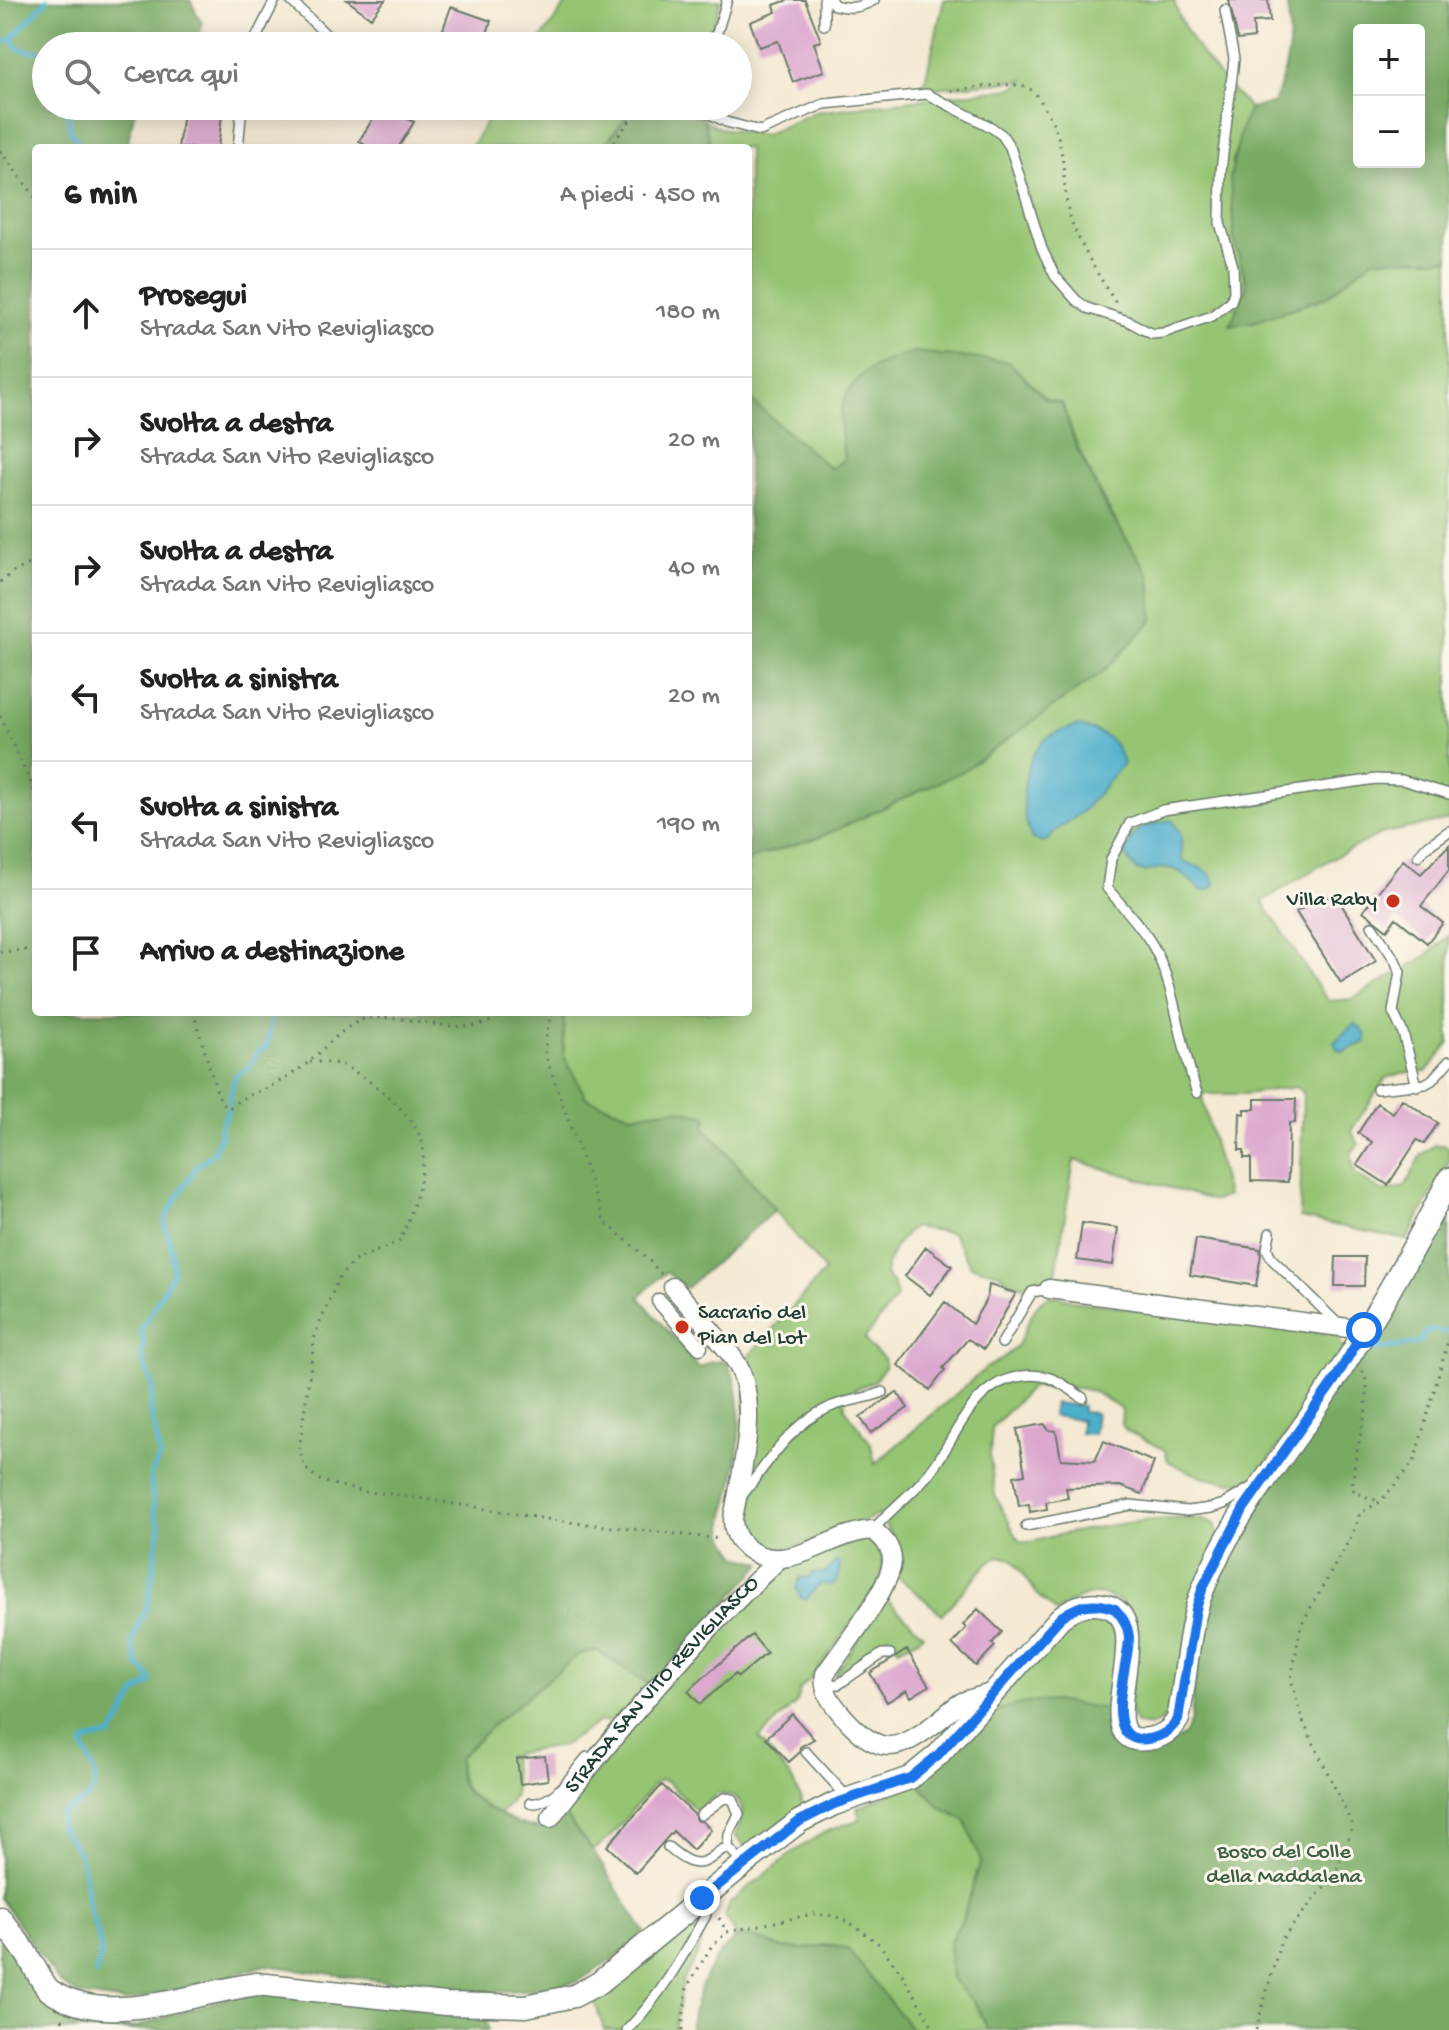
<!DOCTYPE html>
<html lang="it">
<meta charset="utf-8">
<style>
:root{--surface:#fff;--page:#f6f6f6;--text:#222;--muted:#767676;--line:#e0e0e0}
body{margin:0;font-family:"Gochi Hand",sans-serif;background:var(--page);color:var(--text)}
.controls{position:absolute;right:24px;top:24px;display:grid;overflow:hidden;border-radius:8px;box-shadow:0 4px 20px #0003}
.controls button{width:72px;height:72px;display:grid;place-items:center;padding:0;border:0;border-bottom:2px solid var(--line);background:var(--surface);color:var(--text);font:40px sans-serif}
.stop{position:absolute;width:24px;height:24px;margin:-18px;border:6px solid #1a73e8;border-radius:50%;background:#fff}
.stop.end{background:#1a73e8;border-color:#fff;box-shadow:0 2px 8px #0008}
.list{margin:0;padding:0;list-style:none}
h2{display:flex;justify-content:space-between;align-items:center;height:104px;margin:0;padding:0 32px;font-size:34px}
h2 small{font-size:26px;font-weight:400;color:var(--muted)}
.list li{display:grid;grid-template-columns:52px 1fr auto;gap:24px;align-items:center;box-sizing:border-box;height:128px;padding:0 32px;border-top:2px solid var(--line)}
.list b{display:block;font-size:30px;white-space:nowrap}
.list p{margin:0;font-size:26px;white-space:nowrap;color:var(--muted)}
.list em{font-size:26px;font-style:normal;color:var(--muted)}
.icon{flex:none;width:44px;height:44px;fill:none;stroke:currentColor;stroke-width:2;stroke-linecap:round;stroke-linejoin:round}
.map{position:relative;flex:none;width:1449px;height:2030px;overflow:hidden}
.search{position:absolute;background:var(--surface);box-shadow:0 4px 20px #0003;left:32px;top:32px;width:720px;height:88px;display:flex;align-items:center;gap:20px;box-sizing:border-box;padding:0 28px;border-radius:44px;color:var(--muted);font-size:30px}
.panel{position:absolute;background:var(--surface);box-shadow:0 4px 20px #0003;left:32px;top:144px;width:720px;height:872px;border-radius:8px}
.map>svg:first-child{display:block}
.green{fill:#95c472;stroke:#5a8053;stroke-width:2}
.forest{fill:#78aa64;stroke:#4c744c;stroke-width:2;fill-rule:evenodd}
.water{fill:#4dafcc;stroke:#367680;stroke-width:2}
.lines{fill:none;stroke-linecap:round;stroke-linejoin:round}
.stream{stroke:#4dafcc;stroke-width:5}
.building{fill:#dca7cf}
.service-casing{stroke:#6a796b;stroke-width:12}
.pedestrian-casing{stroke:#6a796b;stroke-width:17}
.minor-casing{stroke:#6a796b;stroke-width:21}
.tertiary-casing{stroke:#6a796b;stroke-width:25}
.path{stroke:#6a796b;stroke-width:3;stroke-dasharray:2 6;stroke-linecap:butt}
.service{stroke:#fff;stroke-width:9}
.pedestrian{stroke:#fff;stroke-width:14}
.minor{stroke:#fff;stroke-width:18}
.tertiary{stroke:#fff;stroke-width:22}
.route{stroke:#1a73e8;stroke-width:10}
.poi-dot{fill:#c8321e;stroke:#fbf7ec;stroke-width:3}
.labels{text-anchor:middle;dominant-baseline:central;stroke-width:6;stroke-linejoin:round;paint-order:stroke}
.poi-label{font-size:22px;fill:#1f3d34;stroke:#fbf7ec;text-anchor:end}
.street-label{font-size:22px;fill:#1f3d34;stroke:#fbf7ec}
.park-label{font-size:22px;fill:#3c5f44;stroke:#fbf7ec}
</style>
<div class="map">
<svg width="1449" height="2030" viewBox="0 0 1449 2030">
<rect width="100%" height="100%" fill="#fbf7ec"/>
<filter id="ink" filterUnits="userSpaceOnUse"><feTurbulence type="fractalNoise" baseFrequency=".0125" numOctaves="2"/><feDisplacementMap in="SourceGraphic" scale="16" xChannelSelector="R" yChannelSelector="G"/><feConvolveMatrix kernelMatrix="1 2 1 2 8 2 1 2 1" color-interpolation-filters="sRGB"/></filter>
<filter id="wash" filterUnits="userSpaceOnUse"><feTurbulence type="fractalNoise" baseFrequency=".006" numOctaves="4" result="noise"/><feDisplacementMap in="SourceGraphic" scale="32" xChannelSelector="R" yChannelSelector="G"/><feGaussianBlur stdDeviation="1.8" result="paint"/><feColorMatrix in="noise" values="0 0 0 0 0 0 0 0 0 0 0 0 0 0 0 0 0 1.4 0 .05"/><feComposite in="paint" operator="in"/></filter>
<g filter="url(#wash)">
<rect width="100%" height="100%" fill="#f4e9d2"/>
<path class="green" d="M569 0H721L713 26 697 46H536Z
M944 0H1174C1181 35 1224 84 1250 108L1232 163 1234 239 1247 286 1231 324 1326 297 1373 259H1449V820L1380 834 1331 859 1262 902C1287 934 1304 971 1329 1001L1352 999 1426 956 1449 935V1044L1427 1071 1402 1073 1386 1078 1351 1131 1359 1144 1351 1153 1355 1174 1383 1192 1405 1187 1421 1156 1434 1145H1445L1449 1148V1161L1407 1240 1300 1218 1303 1092 1296 1087 1245 1094H1201L1227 1196 1215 1201 1074 1160 1056 1273C1045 1281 1034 1278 1024 1286L1010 1283 1000 1273 971 1266 952 1233 914 1227C897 1239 888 1256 885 1276L893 1283 897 1297 865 1338 869 1346 884 1358 885 1367 874 1381 844 1394 845 1408 871 1444 875 1464 986 1368C998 1362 1008 1356 1017 1345 1028 1331 1032 1296 1054 1296 1062 1296 1072 1300 1079 1302L1336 1335 1344 1350 1257 1477C1229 1490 1195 1476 1168 1461L1165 1450 1127 1431 1121 1424 1122 1410C1110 1402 1097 1391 1083 1389 1066 1386 1049 1390 1032 1386L992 1427 990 1457 995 1496 1019 1541 1032 1542C1064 1531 1187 1509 1215 1524L1219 1535 1167 1715C1158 1726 1149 1729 1136 1724 1134 1718 1130 1712 1130 1706 1127 1669 1158 1612 1107 1596 1088 1589 1072 1601 1057 1612L1037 1595 1012 1559 999 1556 988 1563 942 1614 897 1576C898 1548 896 1537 878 1515 866 1522 851 1524 837 1530 806 1543 754 1570 741 1522L746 1359 825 1271 717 1140 705 1128 677 1109 631 1115 586 1098 564 1056V1012H748V861L755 857 820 837 963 771 1150 576C1113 519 1082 468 1062 403L1046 399 1009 362 841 409 844 459 830 469 748 398V148H711L704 120 719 128 764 135 815 112 1012 88 1025 80 921 89 925 81Z
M495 106H635L602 148H471Z
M860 1537C886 1545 886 1564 877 1587L814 1675 800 1689 797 1702 759 1739 792 1779 805 1809 749 1850 735 1836C740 1820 748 1811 735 1796L718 1794 696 1810 667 1782 661 1780 654 1784 612 1835 593 1851 563 1813 634 1718 779 1568Z
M886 1599 923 1634 920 1638 899 1649 891 1641 885 1642 838 1677 835 1674Z
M1089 1612C1121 1622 1121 1635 1117 1665 1114 1680 1112 1694 1108 1709L1084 1706 986 1713 1062 1627Z
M597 1651 650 1685 618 1723 600 1721 562 1746 516 1753 511 1758C514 1784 522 1794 499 1814 473 1798 457 1792 459 1758L495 1723 579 1654Z
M917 1782 941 1808 965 1820 981 1861 962 1920 949 1943 951 1979 975 2003 988 2030H912L847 1949 825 1945 804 1949 782 1948 754 1937H737L725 1916 730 1903 792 1853 823 1833 860 1819 857 1808Z
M685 1924 693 1927 701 1941 697 1956 683 1980 674 2030H604L593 1996C628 1980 657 1949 685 1924Z"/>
<path class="forest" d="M0 0H190L202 24 198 46H46V106H136L128 140 132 148H36V1012H564V1056L586 1098 631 1115 677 1109 707 1116 705 1128 775 1210 686 1288 666 1272 639 1297 699 1368 711 1362 725 1361C749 1390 738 1464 730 1499 728 1507 724 1515 724 1523 723 1536 731 1547 738 1556L763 1563 650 1685 598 1651 579 1654 495 1723 459 1758C458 1769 457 1779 464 1789 474 1804 524 1830 543 1828 550 1826 558 1819 563 1813L593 1851 645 1933 610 1961 577 1982 528 1990 471 1993 265 1965 226 1978 125 2002 78 1995 59 1982 0 1898Z
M1286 0H1449V259H1373L1326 297 1253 322 1230 325 1247 286 1234 239 1230 178 1242 126 1250 108 1273 104C1288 65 1294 42 1286 0ZM1359 30H1419V162H1359Z
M635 106H682L685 110 704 120 711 148H602Z
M914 352 1009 362 1046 399 1062 403 1075 444 1105 506 1150 576 1153 620 1105 670 963 771 820 837 755 857 748 861V398L831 469 844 459C843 444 838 422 842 407 851 372 882 361 914 352Z
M1449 1191V2030H988L975 2003 951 1979 949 1943 962 1920 981 1861 965 1820 941 1808 917 1782 986 1713 1025 1703 1053 1701 1108 1709 1109 1730 1114 1742 1126 1750 1140 1752 1161 1749 1184 1735 1191 1721 1195 1674 1208 1603 1230 1550Z
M0 1933 45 1998 88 2028H133L233 1996 273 1994 485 2014 488 2030H0Z
M737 1937H754L782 1948 804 1949 825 1945 847 1948 912 2030H690C695 1994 707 1960 737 1937Z"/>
<path class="water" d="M1078 726C1104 733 1116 736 1123 764L1082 812 1054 832 1050 839 1043 842 1032 839C1019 813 1021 770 1039 746 1047 734 1065 729 1078 726Z
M1172 820 1181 835 1182 860C1195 868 1211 867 1215 884L1210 889 1203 891C1193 885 1186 874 1176 870 1154 860 1141 889 1125 853 1131 829 1149 823 1172 820Z
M1355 1023 1365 1033 1366 1042 1343 1052 1337 1049 1334 1042Z
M1054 1403 1082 1406V1412L1096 1413 1093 1434 1080 1433 1081 1420 1052 1416Z
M836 1561 840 1564 838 1581 832 1585 820 1584 806 1600 801 1598 796 1588 800 1578 810 1577 812 1573H826Z"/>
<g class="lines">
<path class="stream" d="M0 43 11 39
M46 53 19 49 11 39 47 0
M68 106 70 131 82 148
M229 1103 235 1076 249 1067 257 1053 267 1047 271 1012
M1363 1352 1419 1343 1425 1332 1435 1330 1449 1333
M96 1974C107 1942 94 1931 88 1901 85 1885 85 1867 78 1852 74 1842 65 1836 60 1827L61 1814C69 1807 82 1804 89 1796 103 1783 89 1761 83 1746L87 1741 112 1735 136 1693 150 1683V1677L138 1665 132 1641 148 1603 160 1526 155 1515 151 1482V1475L160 1456 151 1412 153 1387 141 1355 144 1345 141 1330 173 1273 172 1249 165 1227 167 1215 196 1167 214 1152 220 1136V1128L228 1109"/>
</g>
<g id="blocks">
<path class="building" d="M347 0H385L371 18Z
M788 0H805L821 41 814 43 824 71 793 82 778 41 759 47 750 22 776 12 774 5Z
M1229 0H1268L1270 21 1253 22 1254 38 1238 40Z
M451 7 491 21 487 34 516 44V46H437Z
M184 106H223L218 148H178Z
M381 106H389L395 113 414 122 398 148H370L359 141Z
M1449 845V870L1421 906 1443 923 1427 943 1396 918 1387 930 1363 911 1403 860 1421 874Z
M1335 894 1376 961 1341 983 1296 912 1314 902 1316 905Z
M1255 1099H1296L1295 1123H1289L1288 1182 1251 1181V1158H1244V1150H1239L1240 1113 1245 1114V1109H1255Z
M1402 1099 1438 1123 1424 1144 1417 1140 1388 1185 1357 1165 1372 1142 1358 1133 1377 1103 1393 1113Z
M1082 1223 1118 1228 1113 1265 1077 1260Z
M1196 1239 1260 1249 1261 1254 1256 1286 1190 1275Z
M926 1247 952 1266 930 1295 905 1276Z
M1336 1257H1365L1364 1286H1335Z
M989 1285 1016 1293 984 1349 968 1339 943 1368 945 1370 930 1390 898 1365 945 1302 972 1324 987 1298Z
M897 1392 908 1408 871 1433 860 1417Z
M1044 1424 1049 1430 1056 1431 1061 1459 1095 1461 1104 1441 1154 1462 1142 1494 1120 1486 1066 1488 1068 1498 1046 1502 1047 1509 1030 1512 1029 1504 1019 1506 1014 1476 1025 1474 1017 1429Z
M978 1609 1002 1632 992 1643 995 1646 976 1666 952 1644 966 1628 963 1625Z
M752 1635 767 1653 738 1677 735 1674 700 1704 688 1691Z
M907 1650 929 1686 911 1697 907 1690 887 1702 870 1673Z
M792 1714 814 1739 800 1747 799 1753 789 1762 766 1738Z
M545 1756 548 1780 520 1784 517 1759Z
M662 1785 694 1814 696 1820 703 1822 711 1830 693 1850 673 1831 636 1873 607 1846Z"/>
</g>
</g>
<g filter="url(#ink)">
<use href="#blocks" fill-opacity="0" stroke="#6a796b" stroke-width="2"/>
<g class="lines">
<g class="service-casing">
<path id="service" d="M290 0 338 46
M831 0 834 5C849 9 860 8 874 0
M824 25V0
M252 46 275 0
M707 46 717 33 727 0
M399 106 406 110
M694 106 726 122 760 131 824 104 927 94 991 127 1002 135 1010 147 1016 165 1042 249 1055 276 1076 300 1087 308 1128 321 1152 334 1163 333 1212 316 1231 301 1234 292 1233 266 1220 223 1221 171 1234 59 1225 10
M238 148 242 106
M1418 856 1425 848 1449 831
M1372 926 1395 960 1400 972 1393 1012 1403 1033 1417 1086
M1377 1089 1425 1084 1432 1080 1449 1061
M1197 1093C1181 1049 1175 984 1153 946 1141 925 1122 906 1107 888L1111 859 1130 823 1163 810 1376 779 1402 780 1449 794
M1270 1233 1267 1249 1272 1259 1338 1324
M1002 1343 1032 1292 1049 1289
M741 1497C766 1465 790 1425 828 1408 846 1399 865 1400 883 1392
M1026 1526 1131 1505 1187 1511 1211 1508 1224 1504 1252 1487
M873 1530C890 1509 913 1494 930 1472 955 1441 968 1392 1009 1379 1042 1369 1056 1379 1083 1398
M823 1685 839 1684 882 1654H890
M806 1752 849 1799
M530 1803C554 1806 572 1773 587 1757
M701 1815 724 1798 733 1799 739 1814 729 1834 728 1847
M668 1847C681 1858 695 1870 711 1858 718 1853 719 1850 728 1847L744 1864
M627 2030C660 1997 683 1956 706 1915L703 1901"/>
</g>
<g class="pedestrian-casing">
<path id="pedestrian" d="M659 1301 700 1347"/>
</g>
<g class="minor-casing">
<g id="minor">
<path d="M673 1287C693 1311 716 1334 734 1359 762 1399 741 1474 733 1519 733 1544 756 1560 781 1558 813 1555 840 1532 873 1530 883 1538 892 1547 892 1561 891 1588 842 1649 825 1674 822 1692 833 1704 844 1717 880 1756 896 1754 938 1721 946 1715 953 1707 962 1702 971 1698 982 1696 991 1693"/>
<path d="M1049 1289 1364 1330"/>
<path id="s1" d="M550 1818C621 1725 695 1638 780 1558"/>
</g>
</g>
<g class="tertiary-casing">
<path id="tertiary" d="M0 1918C9 1930 18 1941 26 1953 34 1965 40 1980 49 1990 105 2030 191 1993 257 1984L445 2004 526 2006 574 1996 599 1983 744 1864 800 1821 834 1804 910 1778 938 1755 1061 1617C1075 1606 1089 1601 1107 1606 1161 1623 1083 1749 1148 1739 1162 1737 1171 1731 1178 1719 1187 1677 1187 1630 1203 1589 1228 1524 1273 1471 1312 1414 1362 1340 1409 1260 1449 1179"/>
</g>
<path class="path" d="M951 91C969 89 1015 79 1030 89 1037 93 1041 102 1045 109 1072 148 1057 188 1074 228 1085 253 1101 280 1116 303
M609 148 641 106
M0 151 36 198
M0 582 13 572 36 561
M0 716 36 794
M0 952 36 949
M193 1012 218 1095 224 1105 231 1107C243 1095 255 1094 269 1087 283 1080 300 1070 311 1060 325 1048 347 1023 365 1019 410 1010 465 1045 505 1012
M552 1012 547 1031 545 1054 604 1221 648 1259 662 1275
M310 1062C319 1062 332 1062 341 1065 366 1074 419 1118 423 1146 426 1174 411 1215 400 1241L354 1261 338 1279 315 1335 299 1449 305 1468 321 1481 364 1492 393 1494 559 1521 721 1539
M1362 1371C1379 1397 1347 1461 1354 1492L1380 1502
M719 1918 727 1932
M62 2019 67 2030
M682 2030 687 1987 711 1947 727 1932 814 1914 835 1916 854 1925 879 1944 902 1974 935 2030
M1256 2030 1281 1940 1336 1872 1353 1826 1302 1719 1291 1679 1301 1625 1352 1535 1360 1513 1380 1502 1414 1462 1449 1338"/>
<use href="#service" class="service"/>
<use href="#pedestrian" class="pedestrian"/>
<use href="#minor" class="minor"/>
<use href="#tertiary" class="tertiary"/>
</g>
</g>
<g class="lines" filter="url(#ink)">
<path class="route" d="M702 1898 800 1821 834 1804 910 1778 938 1755 1061 1617C1079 1604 1094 1601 1115 1609 1123 1617 1128 1625 1129 1637 1130 1661 1098 1746 1148 1739 1161 1737 1171 1731 1178 1719L1196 1609 1203 1587 1244 1508 1336 1378 1364 1330"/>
</g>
<g class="poi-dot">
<circle cx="1393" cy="901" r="8"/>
<circle cx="682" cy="1327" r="8"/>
</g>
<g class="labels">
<g class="poi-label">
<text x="1377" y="901">Villa Raby</text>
<text x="698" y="1314" text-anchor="start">Sacrario del<tspan x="698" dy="25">Pian del Lot</tspan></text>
</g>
<g class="street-label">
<text stroke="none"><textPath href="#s1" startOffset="174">STRADA SAN VITO REVIGLIASCO</textPath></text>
</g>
<g class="park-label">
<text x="1284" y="1853">Bosco del Colle<tspan x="1284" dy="25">della Maddalena</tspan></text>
</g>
</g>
</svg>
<div class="controls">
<button>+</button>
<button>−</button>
</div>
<div class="stop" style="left:1364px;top:1330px"></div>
<div class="stop end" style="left:702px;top:1898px"></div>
<div class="search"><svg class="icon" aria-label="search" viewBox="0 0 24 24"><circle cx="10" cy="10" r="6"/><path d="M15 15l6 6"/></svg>Cerca qui</div>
<section class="panel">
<h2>6 min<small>A piedi · 450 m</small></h2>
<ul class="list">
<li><svg class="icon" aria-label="ahead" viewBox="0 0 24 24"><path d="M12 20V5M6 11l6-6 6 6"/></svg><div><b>Prosegui</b><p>Strada San Vito Revigliasco</p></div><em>180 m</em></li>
<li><svg class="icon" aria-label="right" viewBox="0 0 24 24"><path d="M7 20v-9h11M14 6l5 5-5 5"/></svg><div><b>Svolta a destra</b><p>Strada San Vito Revigliasco</p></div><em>20 m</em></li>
<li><svg class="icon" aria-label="right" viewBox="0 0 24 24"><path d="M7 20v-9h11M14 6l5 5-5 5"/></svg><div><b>Svolta a destra</b><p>Strada San Vito Revigliasco</p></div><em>40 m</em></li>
<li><svg class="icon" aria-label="left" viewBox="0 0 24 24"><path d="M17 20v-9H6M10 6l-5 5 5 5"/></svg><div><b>Svolta a sinistra</b><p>Strada San Vito Revigliasco</p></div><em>20 m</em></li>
<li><svg class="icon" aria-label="left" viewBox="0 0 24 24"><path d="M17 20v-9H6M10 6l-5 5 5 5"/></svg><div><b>Svolta a sinistra</b><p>Strada San Vito Revigliasco</p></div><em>190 m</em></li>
<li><svg class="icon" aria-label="arrive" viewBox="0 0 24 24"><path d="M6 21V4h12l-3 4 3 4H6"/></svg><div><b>Arrivo a destinazione</b></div></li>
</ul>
</section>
</div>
